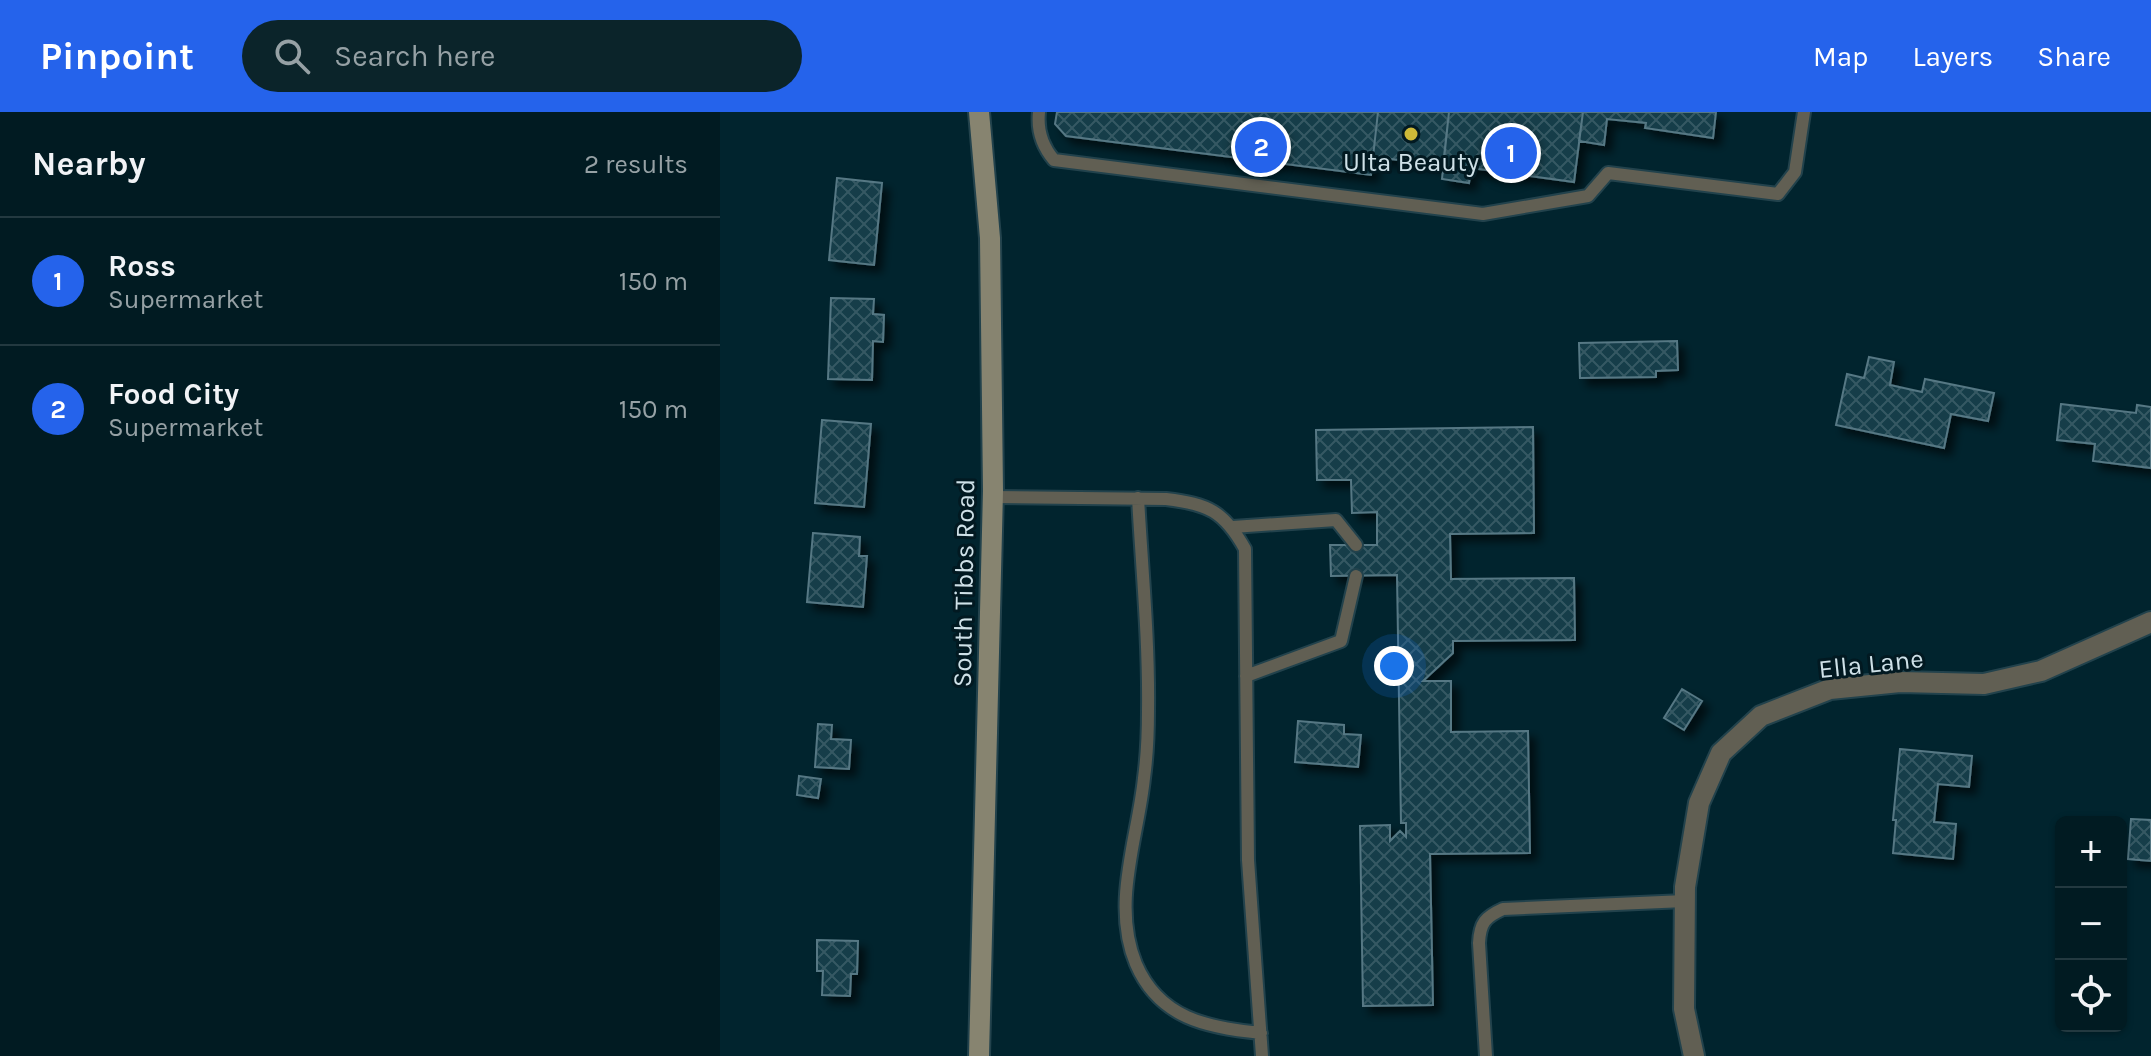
<!DOCTYPE html>
<meta charset="utf-8">
<style>
:root{--surface:#011b22;--page:#0b242a;--text:#f1f3f6;--muted:#96a1a5;--line:#233940;--accent:#2563eb}
body{margin:0;font-family:Karla,sans-serif;background:var(--page);color:var(--text)}
.controls{position:absolute;right:24px;bottom:24px;display:grid;overflow:hidden;border-radius:12px;box-shadow:0 2px 6px #0004}
.controls button{width:72px;height:72px;display:grid;place-items:center;padding:0;border:0;border-bottom:2px solid var(--line);background:var(--surface);color:var(--text);font:40px sans-serif}
.you{position:absolute;left:674px;top:554px;width:28px;height:28px;margin:-20px;border:6px solid #fff;border-radius:50%;background:#1a73e8;box-shadow:0 0 0 12px #1a73e833}
.badge{display:grid;place-items:center;width:52px;height:52px;border-radius:50%;background:var(--accent);color:#fff;font-size:26px;font-weight:700}
.pin{position:absolute;translate:-50% -50%;border:4px solid #fff;box-shadow:0 2px 8px #0006}
.list{margin:0;padding:0;list-style:none}
h2{display:flex;justify-content:space-between;align-items:center;height:104px;margin:0;padding:0 32px;font-size:34px}
h2 small{font-size:26px;font-weight:400;color:var(--muted)}
.list li{display:grid;grid-template-columns:52px 1fr auto;gap:24px;align-items:center;box-sizing:border-box;height:128px;padding:0 32px;border-top:2px solid var(--line)}
.list b{display:block;font-size:30px;white-space:nowrap}
.list p{margin:0;font-size:26px;white-space:nowrap;color:var(--muted)}
.list em{font-size:26px;font-style:normal;color:var(--muted)}
.icon{flex:none;width:44px;height:44px;fill:none;stroke:currentColor;stroke-width:2;stroke-linecap:round;stroke-linejoin:round}
.map{position:relative;flex:none;width:1431px;height:944px;overflow:hidden}
header{display:flex;align-items:center;gap:48px;box-sizing:border-box;height:112px;padding:0 40px;background:var(--accent);color:#fff}
header strong{font-size:38px}
nav{display:flex;gap:44px;margin-inline-start:auto;font-size:28px}
.search{width:560px;height:72px;background:var(--page);display:flex;align-items:center;gap:20px;box-sizing:border-box;padding:0 28px;border-radius:44px;color:var(--muted);font-size:30px}
main{display:flex}
aside{flex:1;background:var(--surface)}
.map>svg:first-child{display:block}
.building{fill:url(#building-cross-hatch);stroke:#567884;stroke-width:2;filter:url(#shadow)}
.lines{fill:none;stroke-linecap:round;stroke-linejoin:round}
.lane-casing{stroke:#22424c;stroke-width:16}
.street-casing{stroke:#22424c;stroke-width:24}
.secondary-casing{stroke:#22424c;stroke-width:24}
.lane{stroke:#615f53;stroke-width:12}
.street{stroke:#615f53;stroke-width:20}
.secondary{stroke:#878470;stroke-width:20}
.poi-dot{fill:#cdb938;stroke:#021921;stroke-width:3}
.labels{text-anchor:middle;dominant-baseline:central;stroke-width:6;stroke-linejoin:round;paint-order:stroke}
.poi-label{font-size:26px;fill:#cfe1e8;stroke:#021921}
.street-label{font-size:26px;fill:#cfe1e8;stroke:#021921}
</style>
<header>
<strong>Pinpoint</strong>
<div class="search"><svg class="icon" aria-label="search" viewBox="0 0 24 24"><circle cx="10" cy="10" r="6"/><path d="M15 15l6 6"/></svg>Search here</div>
<nav><a>Map</a><a>Layers</a><a>Share</a></nav>
</header>
<main>
<aside>
<h2>Nearby<small>2 results</small></h2>
<ul class="list">
<li><span class="badge">1</span><div><b>Ross</b><p>Supermarket</p></div><em>150 m</em></li>
<li><span class="badge">2</span><div><b>Food City</b><p>Supermarket</p></div><em>150 m</em></li>
</ul>
</aside>
<div class="map">
<svg width="1431" height="944" viewBox="0 0 1431 944">
<defs>
<pattern id="building-cross-hatch" width="8" height="8" patternUnits="userSpaceOnUse" patternTransform="scale(2)"><rect width="8" height="8" fill="#153c49"/><path d="M0 0l8 8M0 8l8-8" fill="none" stroke="#365863"/></pattern>
<filter id="shadow"><feDropShadow dx="7" dy="7" stdDeviation="4" flood-color="#0009"/></filter>
</defs>
<rect width="100%" height="100%" fill="#01242e"/>
<path class="building" d="M337 0H658L651 63 346 24 335 12Z
M658 0H729L723 53 653 45Z
M729 0H863L854 70 751 56 749 71 722 67Z
M863 0H996L993 26 925 16 926 11 887 7 884 33 859 29Z
M117 66 162 71 154 153 109 148Z
M111 186 154 187 153 202 164 203 163 230 153 229 152 268 108 267Z
M957 229 958 258 936 259V265L860 266 859 231Z
M1149 245 1174 250 1170 273 1202 280 1205 267 1274 281 1268 309 1231 302 1224 336 1116 313 1127 262 1144 266Z
M1341 292 1416 301 1417 293 1431 295V356L1373 349 1375 332 1337 328Z
M102 308 151 312 144 395 95 391Z
M813 315 814 421 730 422 731 467 854 466 855 528 733 529V541L703 569H731V620L808 619 810 741 710 742 713 893 643 894 640 714 670 713V729L680 719 686 725V711H681L677 463 611 464 610 433H657V400L632 401 631 368H597L596 318Z
M93 421 140 425 139 444H147L143 495 87 490Z
M962 577 982 589 964 618 944 606Z
M578 609 624 613V622L641 623 638 655 575 650Z
M98 612 112 613 111 627 131 628 129 657 95 655Z
M1180 637 1252 644 1249 675 1218 672 1214 710 1236 712 1233 747 1173 741 1176 708H1173Z
M79 664 101 667 98 686 77 683Z
M1411 707 1431 708V749L1408 747Z
M97 828 138 829 137 862H131L130 884 102 883 103 859H97Z"/>
<g class="lines">
<g class="lane-casing">
<path id="lane" d="M319 0C317 19 322 34 334 48L763 102 868 84 888 61 1058 82 1075 60 1084 0
M272 385 446 387C488 392 504 399 525 437L528 748 542 944
M418 386C422 457 429 529 428 599 428 621 427 644 424 666 418 726 391 792 416 852 439 906 487 916 541 921
M513 415 616 408 636 433
M526 564 621 529 636 464
M766 944 759 831C760 811 765 805 783 797L965 789"/>
</g>
<g class="street-casing">
<path id="street" d="M974 944 964 897 965 775 979 691 1001 641 1041 604 1110 577 1180 570 1264 572 1321 559 1431 510"/>
</g>
<g class="secondary-casing">
<path id="secondary" d="M259 0 270 126 273 379 259 944"/>
</g>
<use href="#lane" class="lane"/>
<use href="#street" class="street"/>
<use href="#secondary" class="secondary"/>
</g>
<circle class="poi-dot" cx="691" cy="22" r="8"/>
<g class="labels">
<g class="poi-label">
<text x="691" y="50">Ulta Beauty</text>
</g>
<g class="street-label">
<text transform="translate(244 471) rotate(-89)">South Tibbs Road</text>
<text transform="translate(1151 552) rotate(-6)">Ella Lane</text>
</g>
</g>
</svg>
<div class="controls">
<button>+</button>
<button>−</button>
<button><svg class="icon" aria-label="locate" viewBox="0 0 24 24"><circle cx="12" cy="12" r="6"/><path d="M12 2v4M12 18v4M2 12h4M18 12h4"/></svg></button>
</div>
<div class="you"></div>
<div class="pin badge" style="left:791px;top:41px">1</div>
<div class="pin badge" style="left:541px;top:35px">2</div>
</div>
</main>
